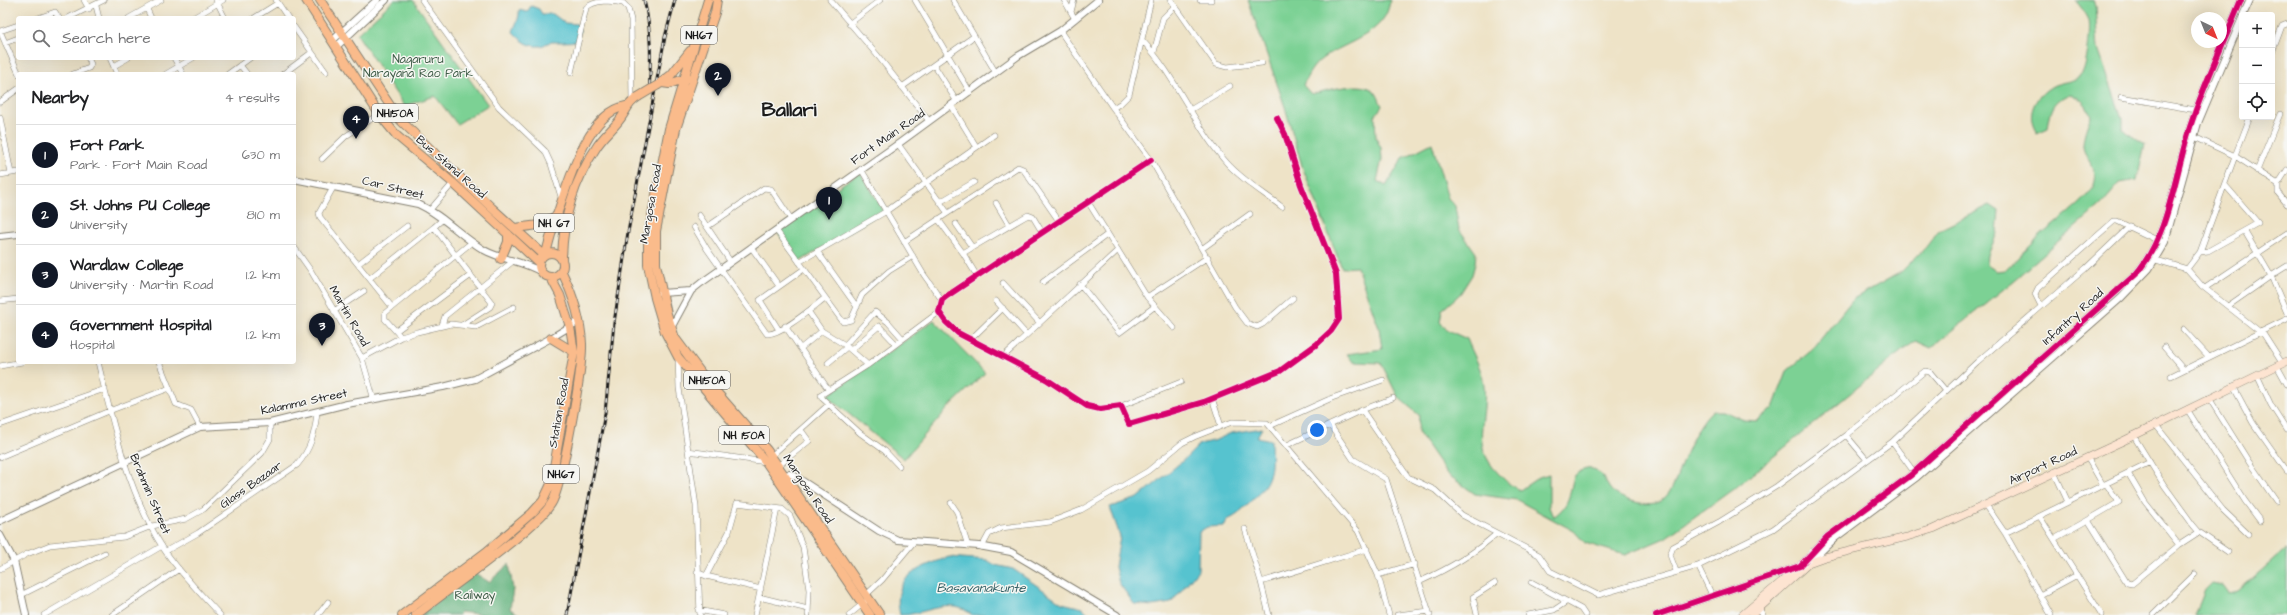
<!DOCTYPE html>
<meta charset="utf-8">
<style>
:root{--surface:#fff;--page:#f6f6f6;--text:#202124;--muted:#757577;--line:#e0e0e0;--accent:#111827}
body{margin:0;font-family:"Architects Daughter",sans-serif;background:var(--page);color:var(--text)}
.controls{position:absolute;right:12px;top:12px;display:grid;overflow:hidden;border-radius:4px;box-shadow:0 4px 16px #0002}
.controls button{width:36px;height:36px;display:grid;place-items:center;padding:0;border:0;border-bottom:1px solid var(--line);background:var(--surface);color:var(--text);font:20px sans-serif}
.compass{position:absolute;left:2191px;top:12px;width:36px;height:36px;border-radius:50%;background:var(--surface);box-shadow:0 4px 16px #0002;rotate:137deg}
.you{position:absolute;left:1317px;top:430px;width:14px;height:14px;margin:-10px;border:3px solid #fff;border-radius:50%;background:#1a73e8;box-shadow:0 0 0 6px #1a73e833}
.badge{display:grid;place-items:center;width:26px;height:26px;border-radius:50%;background:var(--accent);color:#fff;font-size:13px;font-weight:700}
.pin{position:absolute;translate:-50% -33px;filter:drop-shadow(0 1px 2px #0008)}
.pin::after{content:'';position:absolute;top:21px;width:14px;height:12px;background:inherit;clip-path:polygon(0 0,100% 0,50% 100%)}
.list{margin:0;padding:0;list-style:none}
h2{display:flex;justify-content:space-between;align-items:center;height:52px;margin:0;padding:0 16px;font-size:17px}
h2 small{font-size:13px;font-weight:400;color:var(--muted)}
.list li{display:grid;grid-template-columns:26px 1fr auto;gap:12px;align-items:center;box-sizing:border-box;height:60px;padding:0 16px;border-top:1px solid var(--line)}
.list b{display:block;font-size:15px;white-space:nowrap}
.list p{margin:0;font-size:13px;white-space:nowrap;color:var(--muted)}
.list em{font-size:13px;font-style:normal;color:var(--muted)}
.icon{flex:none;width:22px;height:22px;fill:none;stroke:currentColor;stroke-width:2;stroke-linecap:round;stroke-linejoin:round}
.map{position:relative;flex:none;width:2287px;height:615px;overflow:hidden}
.search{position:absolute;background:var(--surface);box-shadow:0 4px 16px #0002;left:16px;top:16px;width:280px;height:44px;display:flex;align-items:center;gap:10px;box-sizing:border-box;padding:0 14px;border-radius:4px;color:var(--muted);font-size:15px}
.panel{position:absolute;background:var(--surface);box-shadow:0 4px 16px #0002;left:16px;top:72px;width:280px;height:292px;border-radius:4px}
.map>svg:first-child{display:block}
.green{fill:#7bd194;stroke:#4c7658}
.forest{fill:#64b37e;stroke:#40684d}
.water{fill:#56c3cf;stroke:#397076}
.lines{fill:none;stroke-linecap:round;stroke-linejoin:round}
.minor-casing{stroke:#858072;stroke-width:6}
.tertiary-casing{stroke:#858072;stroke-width:8}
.secondary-casing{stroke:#858072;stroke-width:8}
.trunk-casing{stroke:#858072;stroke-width:10}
.minor{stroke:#fff;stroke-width:5}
.tertiary{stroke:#fff;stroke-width:6}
.secondary{stroke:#fde4d1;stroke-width:7}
.trunk{stroke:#fabb8b;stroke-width:8}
.rail-casing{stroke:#1c1c1c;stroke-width:3}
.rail{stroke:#f6f6f2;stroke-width:1.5;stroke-dasharray:4.5;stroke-linecap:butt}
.trunk-bridge-casing{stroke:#858072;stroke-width:10;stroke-linecap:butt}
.trunk-bridge{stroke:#fabb8b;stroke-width:8}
.cycleway-casing{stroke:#f6f6f2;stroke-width:8}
.cycleway{stroke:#d6006c;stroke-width:6}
.labels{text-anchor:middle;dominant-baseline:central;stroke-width:3;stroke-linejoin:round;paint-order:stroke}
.shield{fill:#f6f6f2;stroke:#5d5d5c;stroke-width:1}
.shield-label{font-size:11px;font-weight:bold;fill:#1c1c1c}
.park-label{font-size:12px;fill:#3d5b46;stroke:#f6f6f2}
.street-label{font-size:12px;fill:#1c1c1c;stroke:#f6f6f2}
.water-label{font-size:13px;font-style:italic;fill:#335f64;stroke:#f6f6f2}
.town-label{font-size:20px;font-weight:bold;fill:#1c1c1c;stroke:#f6f6f2}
</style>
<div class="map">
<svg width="2287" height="615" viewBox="0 0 2287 615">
<rect width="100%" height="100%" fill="#f6f6f2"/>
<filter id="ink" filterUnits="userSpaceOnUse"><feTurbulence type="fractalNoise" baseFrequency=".025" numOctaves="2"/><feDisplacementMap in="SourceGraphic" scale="8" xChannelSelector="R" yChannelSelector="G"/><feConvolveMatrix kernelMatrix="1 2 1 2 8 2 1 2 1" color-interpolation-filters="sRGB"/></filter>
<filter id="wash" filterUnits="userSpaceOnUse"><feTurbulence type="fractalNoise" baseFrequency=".012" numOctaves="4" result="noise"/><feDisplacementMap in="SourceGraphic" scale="16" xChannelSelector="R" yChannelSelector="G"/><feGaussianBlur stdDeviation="0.9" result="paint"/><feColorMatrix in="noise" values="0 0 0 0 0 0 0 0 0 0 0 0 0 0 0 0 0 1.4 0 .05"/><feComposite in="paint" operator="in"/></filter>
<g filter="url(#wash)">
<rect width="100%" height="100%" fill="#eee3c7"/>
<path class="green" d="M394 0H413L488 105 457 124 435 96 404 106 357 34Z
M1248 0H1390C1387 34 1347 41 1323 58 1313 65 1308 75 1303 85L1311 94C1326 91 1364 79 1375 92 1378 95 1380 102 1382 106L1375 116 1376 138 1381 148 1382 159 1377 181 1386 186 1403 158 1432 143 1448 198 1455 206 1459 229 1476 253 1475 264 1472 275 1460 294 1442 310 1440 322 1447 330 1467 339C1473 354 1482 369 1484 385 1488 421 1469 443 1498 473 1505 480 1510 486 1520 490L1539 477 1549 474V507L1553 517C1577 502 1567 478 1579 472 1599 461 1603 480 1611 490 1620 500 1651 509 1662 500 1674 491 1677 475 1682 463 1688 447 1700 421 1712 411H1723L1744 420 1756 421 1765 415 1773 408 1787 371 1812 350 1853 299 1901 272 1926 247 1939 230 1990 205 1999 211 1997 233 1988 255 1987 265 1996 271 2006 270C2017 259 2027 247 2039 237 2050 227 2091 197 2094 185 2100 166 2084 159 2083 146 2083 136 2087 125 2091 116 2087 104 2082 99 2070 94 2052 101 2051 111 2048 128L2037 133C2025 116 2034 97 2051 87 2060 81 2075 83 2082 74 2087 67 2091 28 2089 20 2086 13 2080 6 2075 0H2093L2095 5 2098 49 2122 118V129L2145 144 2137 180 2120 183 2101 205 2016 279 1931 348 1916 341 1903 350 1739 485 1665 538 1625 555 1585 543 1574 531 1517 500 1475 494 1447 474 1418 432 1419 415 1398 397 1381 363 1353 362 1347 354 1382 349 1379 328 1357 267 1342 268 1302 166 1285 107Z
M860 172 884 211 799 262 776 230Z
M934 320 985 373 949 407 904 459 827 396Z
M2287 548V615H2195L2205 590 2212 583 2222 585 2228 593 2238 591Z"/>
<path class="forest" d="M509 564 513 589 510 609 520 615H488L460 612 459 615H421L473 572 489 582Z"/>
<path class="water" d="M531 6 539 9 542 14H553L565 23 577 24 580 31 577 41C568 42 560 42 552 42 547 42 544 46 540 46 528 47 521 40 513 32 515 24 520 19 519 10L527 12Z
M1262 428 1257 437 1271 440C1272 471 1273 479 1251 502 1243 510 1237 516 1227 520L1225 526 1207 527 1199 532 1198 570 1171 603 1152 606 1134 604 1119 583 1115 567 1120 536 1110 507 1138 498 1186 458 1200 444 1216 440 1231 433Z
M949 557 987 560 995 565 1013 569 1062 603 1083 608 1090 615H972C950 596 926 615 900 615 891 576 918 568 949 557Z"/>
</g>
<g filter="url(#ink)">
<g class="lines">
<g class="minor-casing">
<path id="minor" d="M84 0 89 9
M216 0 225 18
M276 0 288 18
M422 0 499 107 545 151 551 164 562 200
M830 0 878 56 929 121
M915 0 970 92
M953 0 996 73
M1064 0 1075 19
M1171 0 1216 64 1227 67 1262 63
M1200 0H1211
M96 6 99 18
M147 9 151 18
M1071 12 1074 0
M38 18 55 12 59 18
M68 18 104 0
M129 18 161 0
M193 18 223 0
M254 18 278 3
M849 24 880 0
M294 27 326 72
M0 31 19 74
M0 31 18 25
M1060 31 1113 108 1151 160 1235 307 1247 323 1257 327 1263 324 1293 298
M1142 40C1176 76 1194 126 1227 163 1242 180 1264 193 1282 207
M5 43 18 38
M1154 52 1163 18 1175 6
M2272 53 2282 26 2287 24
M110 58 117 74
M174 58 183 74
M240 65 247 74
M934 65 957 102
M114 66 128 58
M571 73 586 8C594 0 611 0 623 3L628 8 631 20 632 102
M73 74 89 68 91 64 88 58
M166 74 193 58
M228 74 250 58
M283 74 311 53
M902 87 973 37
M2121 97 2196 110
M0 102 18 89
M951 105 976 146
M1113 108 1121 103 1129 95 1151 0
M1190 110 1230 86
M0 117 11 173
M2188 134 2235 156 2250 117
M898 144 947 212
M322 159 346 136 379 114
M1151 160 947 296 942 300 939 312 946 322 958 333 1046 379 1087 406 1100 409 1121 406 1129 424 1204 402 1280 371 1317 344 1331 331 1339 319 1336 274 1301 185 1285 134 1277 118
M861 169 924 275 942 300
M2257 171 2280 114
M0 175 18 172
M2278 184V193L2287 204
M334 186 319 213 320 217 392 307
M940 202 974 182
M1088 202 1147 297 1174 328
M996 203 1009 225
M430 210 453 183
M699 215 730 261
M938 219 963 253 977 276
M956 224 972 247
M434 227 443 219
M694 227 707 249 767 334C781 335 813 307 825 298
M707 227 764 188 771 189 791 219
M776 230 843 322 851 320 862 295 889 271 913 256
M904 242 1018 167 1023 169 1059 221
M294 247 311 271 362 358 374 400
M751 247 779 286
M1203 248 1250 214
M817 251 857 307
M2200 252 2208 251 2258 223 2225 185
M963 253 1028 215 1033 217 1042 232
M2156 260 2187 269 2200 252 2235 156 2278 184 2287 170
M799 262 885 212 994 135
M358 264 407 226
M2287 266 2271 276 2287 313
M2187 269 2202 286 2264 335 2282 363
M370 278 434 227 492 303 490 307 462 325
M1043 282 1108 234
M1003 283 1039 322
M1080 284 1119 333 1154 307
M2205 288 2287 233
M1147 297 1208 257
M0 301 18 299
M996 301 1026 334
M2041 306 2035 294 2038 288 2114 221H2117L2157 240 2165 242
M2228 306 2271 276 2245 232
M334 311 364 291
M808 311 822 331 845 345 868 365
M442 325 445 316 512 262
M785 326 828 389
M2183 329 2209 357
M779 330 760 300 804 269
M396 331 471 275
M401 337 385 319V313L472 242
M971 339 1003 308
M845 345 875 312 888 322 903 339
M2164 347 2183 369
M801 348 822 331
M851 350 879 326 896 344
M1004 356 1118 250
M678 357 679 388 696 506 700 615
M362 358 401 337 417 332 451 324 476 327 514 307
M98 362C113 424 128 493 163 548 179 572 200 593 220 615
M159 362 176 404 191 410 200 427
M828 363 847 347
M0 366 22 362
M2277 366 2287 384
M2257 375 2271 405 2287 430
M2171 376 2287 319
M2233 386 2253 423 2287 471
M1212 398 1221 426
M2209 398 2249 462 2276 501
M1121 406 1181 382
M2187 409 2245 501 2260 521
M1362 410 1393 398
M2155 424 2223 510 2248 534
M0 425 105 389
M1272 425 1332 398 1383 380
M1330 425 1353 459 1386 479 1430 615
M1846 435 1867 460
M2133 435 2164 485 2193 525 2199 532 2228 552
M1287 445 1362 410 1408 477 1435 490 1462 515 1539 555 1550 571 1598 595 1698 566
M688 451 766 462
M771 456 828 405
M0 457 109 411 170 388
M2087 457 2103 485
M778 466 809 441 801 430
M899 466 885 451 860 433 822 398 821 395 868 365 939 312
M1914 472 1892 442 1977 362 2086 268 2130 226
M2054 472 2068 502
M2106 484 2119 502 2088 520 2124 578 2127 583 2132 584 2179 545 2145 502 2128 473
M951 503 957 512 968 546
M1986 505 2005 533 2150 462
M2040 517 2102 615
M1245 529 1261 582
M2005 533 2051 615
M2054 539 2088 520
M2179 545 2199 532
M982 547 989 534 1001 528 1050 522 1081 510 1148 471 1182 443 1194 437 1232 422 1267 423 1358 531 1378 575 1389 615
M166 551 198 533 297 465C311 449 315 433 317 412
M0 569 27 554 50 545 124 537 152 526 186 519 204 509 262 453 270 439V423
M1676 571 1670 555 1673 547 1719 522 1777 486 1846 435 1925 371 1930 372 1946 391
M697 572 706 576 761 589
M1378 575 1415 564
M706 576 729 532 737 503 782 509 790 516 803 547 809 590 808 615
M1421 581C1448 569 1474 554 1496 534
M1531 582 1581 609 1585 615
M23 594 105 553
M866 595 882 580 913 543
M1712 595 1698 566 1773 529 1892 442
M2040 595 2077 575
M759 597 808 609
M1759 609 1763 615
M698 610 724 615
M44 615 162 546
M112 615 179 569
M318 615 328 602
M755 615 777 509
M849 615 865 602
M1269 615 1261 582 1367 549
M1397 615 1429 611
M1477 615 1473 597 1495 583
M1528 615 1554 610 1566 602
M2153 615 2195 574"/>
</g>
<g class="tertiary-casing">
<path id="tertiary" d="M2243 15 2250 0
M333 40 377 0
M337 46 386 0
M294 179 418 204C443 215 460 236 484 250 502 260 523 261 541 272
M0 236 18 234
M661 293 691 291
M671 328 691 291 701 283 898 144 1018 56 1060 31 1098 0
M782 475 790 474 795 476 879 531 898 540 979 546 1011 552 1117 615
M0 521 200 427 270 423 347 404 443 387 475 379 551 338 579 321
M0 535 14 561 26 615
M1810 562 1835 538 1917 477 2121 298 2149 269 2165 242 2198 123 2242 18
M1656 615 1800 566 1827 537 1911 475 2136 274C2170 234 2174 176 2190 127 2204 84 2224 42 2241 0"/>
</g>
<g class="secondary-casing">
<path id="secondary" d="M1742 615 1800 566 1825 557 1907 537 1933 529 2123 441 2287 361
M1752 615 1807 565"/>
</g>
<g class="trunk-casing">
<path id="trunk" d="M306 0 379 114 397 136 453 183 539 263
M320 0 399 119 492 208 544 255
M708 0 669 129 648 235V265L655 298 665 332 678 357 766 462 870 615
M717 0 715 13 676 129 656 231V264L667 314 675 338 707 381 767 450 880 615
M662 83 669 84 687 78
M658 85 671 75 690 51
M515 228 539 225 558 215
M539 265a12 12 0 1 1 24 0a12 12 0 1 1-24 0Z
M546 254C549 240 553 228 557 215 568 183 587 113 626 106
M562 258C563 219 574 181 596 148 603 136 616 127 623 115 629 106 628 104 638 97
M501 259 508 242V234
M551 338 574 352
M402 615 486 552 532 513 543 501 551 484 574 352 570 327 560 295 551 278
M416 615C450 588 485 564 519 536 530 526 543 517 551 504 562 489 583 366 582 344 581 319 573 295 562 272"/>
</g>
<use href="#minor" class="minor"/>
<use href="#tertiary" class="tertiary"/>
<use href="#secondary" class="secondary"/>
<use href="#trunk" class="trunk"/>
<g class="rail-casing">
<path id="rail" d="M644 0C652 31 651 62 649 93
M567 615 605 413 614 323 628 232 665 37 675 0"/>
</g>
<use href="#rail" class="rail"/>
<g class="trunk-bridge-casing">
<path id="trunk-bridge" d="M638 97 658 85"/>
</g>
<use href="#trunk-bridge" class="trunk-bridge"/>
<g class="cycleway-casing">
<path id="cycleway" d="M1151 160 947 296 942 300 939 312 946 322 958 333 1046 379 1087 406 1100 409 1121 406 1129 424 1204 402 1280 371 1317 344 1331 331 1339 319 1336 274 1301 185 1285 134 1277 118
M1656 615 1800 566 1827 537 1911 475 2136 274C2170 234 2174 176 2190 127 2204 84 2224 42 2241 0"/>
</g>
<use href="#cycleway" class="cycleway"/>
</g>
</g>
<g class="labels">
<g class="shield">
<rect x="681" y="26" width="36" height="18" rx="3"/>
<rect x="372" y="104" width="46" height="18" rx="3"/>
<rect x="534" y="214" width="40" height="18" rx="3"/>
<rect x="684" y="371" width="46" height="18" rx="3"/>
<rect x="719" y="426" width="50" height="18" rx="3"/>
<rect x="543" y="465" width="36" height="18" rx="3"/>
</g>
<g class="shield-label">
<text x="699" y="35">NH67</text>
<text x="395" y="113">NH150A</text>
<text x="554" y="223">NH 67</text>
<text x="707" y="380">NH150A</text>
<text x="744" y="435">NH 150A</text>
<text x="561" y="474">NH67</text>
</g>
<g class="park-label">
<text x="418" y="59">Nagaruru<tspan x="418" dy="14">Narayana Rao Park</tspan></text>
<text x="475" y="595">Railway</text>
</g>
<g class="street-label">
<text transform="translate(888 137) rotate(-35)">Fort Main Road</text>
<text transform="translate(451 167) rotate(41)">Bus Stand Road</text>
<text transform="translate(393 188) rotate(14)">Car Street</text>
<text transform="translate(651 204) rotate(-80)">Margosa Road</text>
<text transform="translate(349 316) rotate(60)">Martin Road</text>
<text transform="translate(2073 317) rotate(-42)">Infantry Road</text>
<text transform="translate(304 402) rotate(-12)">Kalamma Street</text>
<text transform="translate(559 413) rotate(-80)">Station Road</text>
<text transform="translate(2043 466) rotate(-25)">Airport Road</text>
<text transform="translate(251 485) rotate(-35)">Glass Bazaar</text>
<text transform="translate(808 489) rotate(56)">Margosa Road</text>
<text transform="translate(150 494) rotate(67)">Brahmin Street</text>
</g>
<g class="water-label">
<text x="981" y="588">Basavanakunte</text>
</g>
<g class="town-label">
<text x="789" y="110">Ballari</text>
</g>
</g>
</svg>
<div class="controls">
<button>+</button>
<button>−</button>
<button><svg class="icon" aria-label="locate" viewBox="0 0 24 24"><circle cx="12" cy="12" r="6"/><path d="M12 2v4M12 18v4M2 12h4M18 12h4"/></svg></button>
</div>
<svg class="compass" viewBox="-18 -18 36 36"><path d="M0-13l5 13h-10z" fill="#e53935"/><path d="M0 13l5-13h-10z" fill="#757577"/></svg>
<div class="you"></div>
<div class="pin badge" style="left:829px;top:220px">1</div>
<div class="pin badge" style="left:718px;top:96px">2</div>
<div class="pin badge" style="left:322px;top:346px">3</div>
<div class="pin badge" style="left:356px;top:139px">4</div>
<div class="search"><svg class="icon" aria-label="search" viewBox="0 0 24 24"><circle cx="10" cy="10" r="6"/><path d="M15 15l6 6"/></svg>Search here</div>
<section class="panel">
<h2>Nearby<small>4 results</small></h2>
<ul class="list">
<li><span class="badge">1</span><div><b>Fort Park</b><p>Park · Fort Main Road</p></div><em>630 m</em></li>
<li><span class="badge">2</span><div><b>St. Johns PU College</b><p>University</p></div><em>810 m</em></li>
<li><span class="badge">3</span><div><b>Wardlaw College</b><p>University · Martin Road</p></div><em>1.2 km</em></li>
<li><span class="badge">4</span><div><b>Government Hospital</b><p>Hospital</p></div><em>1.2 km</em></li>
</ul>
</section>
</div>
